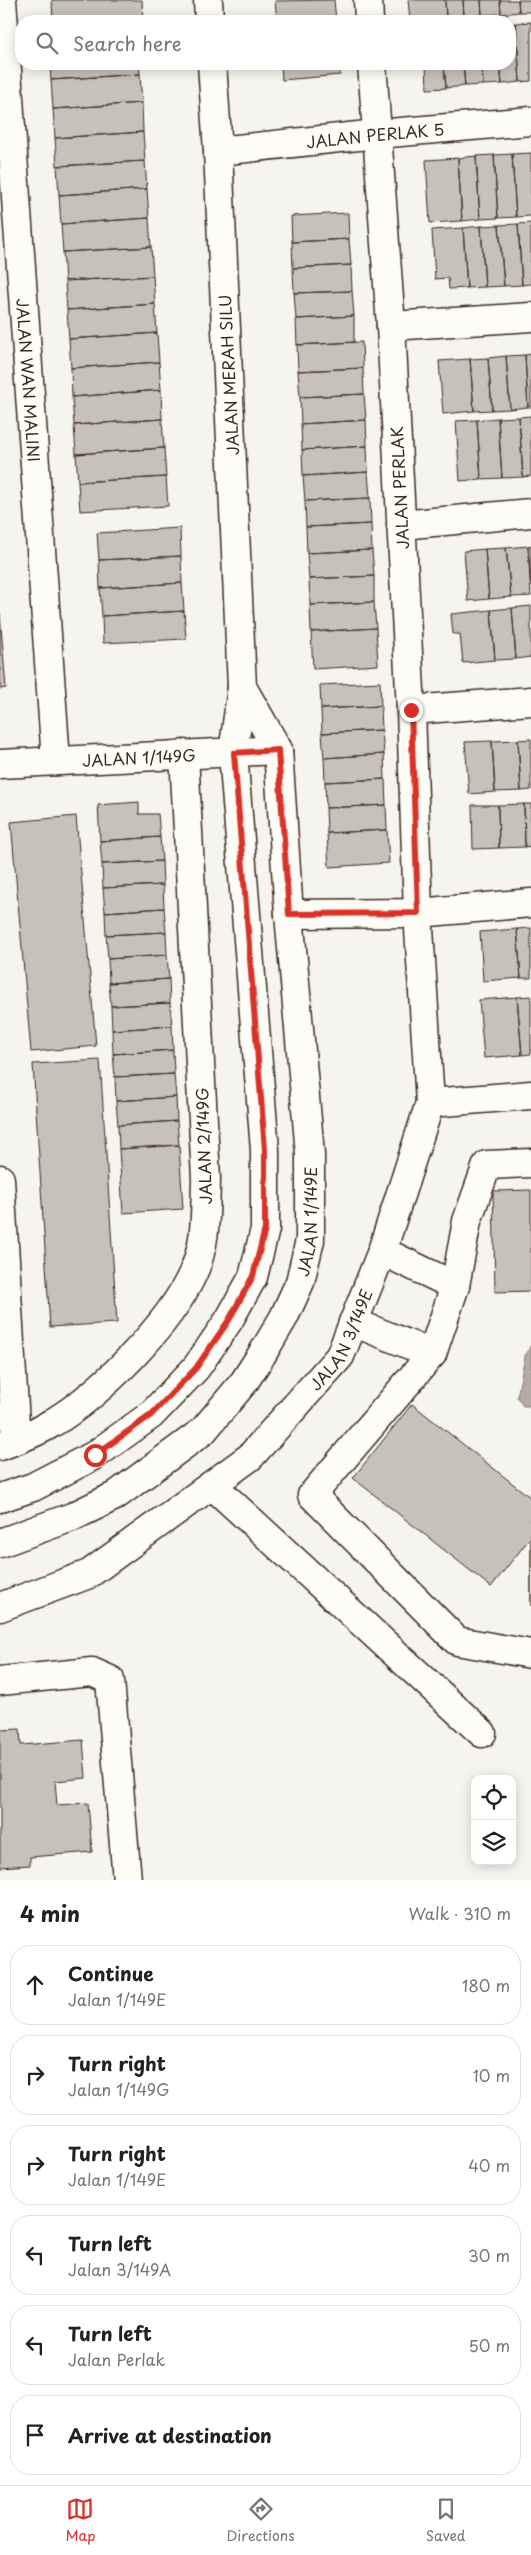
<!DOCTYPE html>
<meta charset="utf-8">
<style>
:root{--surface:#fff;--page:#f2f2f2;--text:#202124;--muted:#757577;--line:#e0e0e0;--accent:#d93025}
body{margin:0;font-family:"Playpen Sans",sans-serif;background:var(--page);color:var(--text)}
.controls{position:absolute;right:15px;bottom:15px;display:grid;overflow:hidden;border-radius:10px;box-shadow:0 2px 12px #0003}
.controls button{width:45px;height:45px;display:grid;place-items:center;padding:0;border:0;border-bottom:1px solid var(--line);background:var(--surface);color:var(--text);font:25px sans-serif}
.stop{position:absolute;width:15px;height:15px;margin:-11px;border:4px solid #d93025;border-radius:50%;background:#fff}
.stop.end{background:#d93025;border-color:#fff;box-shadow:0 1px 5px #0008}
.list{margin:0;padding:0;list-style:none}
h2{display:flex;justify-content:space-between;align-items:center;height:65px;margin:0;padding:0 20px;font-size:21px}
h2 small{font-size:16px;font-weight:400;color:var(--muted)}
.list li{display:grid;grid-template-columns:32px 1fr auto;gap:15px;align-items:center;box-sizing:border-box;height:80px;margin:0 10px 10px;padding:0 10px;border:1px solid var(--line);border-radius:20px}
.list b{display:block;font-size:19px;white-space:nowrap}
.list p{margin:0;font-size:16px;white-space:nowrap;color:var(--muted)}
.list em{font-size:16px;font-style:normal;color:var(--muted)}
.icon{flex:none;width:28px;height:28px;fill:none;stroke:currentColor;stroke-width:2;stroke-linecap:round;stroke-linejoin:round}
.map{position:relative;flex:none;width:531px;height:1880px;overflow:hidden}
.search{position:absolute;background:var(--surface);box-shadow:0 2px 12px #0003;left:15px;right:15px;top:15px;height:55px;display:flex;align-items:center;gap:12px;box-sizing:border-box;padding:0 18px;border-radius:20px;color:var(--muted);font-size:19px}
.sheet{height:605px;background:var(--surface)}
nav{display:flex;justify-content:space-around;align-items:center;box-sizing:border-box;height:70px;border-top:1px solid var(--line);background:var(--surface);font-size:14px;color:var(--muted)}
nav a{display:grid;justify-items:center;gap:2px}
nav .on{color:var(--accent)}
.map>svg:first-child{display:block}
.water{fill:#b4aca4;stroke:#84786e}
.building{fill:#c7c1bb;stroke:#3b2a1e}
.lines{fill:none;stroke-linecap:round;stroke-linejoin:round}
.minor-casing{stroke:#3b2a1e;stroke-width:31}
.minor{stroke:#fdfcf7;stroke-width:28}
.route{stroke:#d93025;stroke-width:6}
.labels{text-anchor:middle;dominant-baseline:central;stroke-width:5;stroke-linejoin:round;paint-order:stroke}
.street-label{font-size:16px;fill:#3b2a1e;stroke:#fdfcf7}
</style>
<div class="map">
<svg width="531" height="1880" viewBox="0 0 531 1880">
<rect width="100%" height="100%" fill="#f5f4ee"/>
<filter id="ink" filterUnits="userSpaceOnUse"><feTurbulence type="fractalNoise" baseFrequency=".02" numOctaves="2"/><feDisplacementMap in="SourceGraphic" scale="10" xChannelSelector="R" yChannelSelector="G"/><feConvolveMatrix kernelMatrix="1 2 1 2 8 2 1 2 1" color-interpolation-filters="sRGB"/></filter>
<g filter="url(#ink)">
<path class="water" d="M531 1345V1406H523L517 1397 525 1356Z"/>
<path class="building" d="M52 0H142L143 21H53Z
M334 0 336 21H277L275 1Z
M408 0H445L446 18 410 20Z
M445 0H463L464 16 446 18Z
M463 0H481L482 15 464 16Z
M481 0H500L501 14 482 15Z
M500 0H518L519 12 501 14Z
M518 0H531V12H519Z
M531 22V81L520 82 516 23Z
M516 23 520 82 502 84 500 64H510V24Z
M50 64H139L140 74 51 80Z
M281 64H339L340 75 282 80Z
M426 64H444L446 88 427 89Z
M444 64H463L465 86 446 88Z
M463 64H482L483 85 465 86Z
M482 64H500L502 84 483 85Z
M140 74 142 103 53 109 51 80Z
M142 103 143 132 55 138 53 109Z
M143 132 145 161 57 166 55 138Z
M531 153V216L516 217 512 154Z
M512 154 516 217 498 218 494 155Z
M494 155 498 218 480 219 476 156Z
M476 156 480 219 462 221 458 158Z
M458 158 462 221 430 223 426 160Z
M145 161 147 189 59 195 57 166Z
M147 189 149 218 61 224 59 195Z
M348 213 349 239 292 242 291 216Z
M149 218 151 247 63 252 61 224Z
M531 223V284L522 285 518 224Z
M518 224 522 285 504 286 499 225Z
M499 225 504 286 485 287 481 226Z
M481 226 485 287 467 288 463 228Z
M463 228 467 288 449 289 448 278 435 279 432 230Z
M349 239 351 265 293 268 292 242Z
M151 247 153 276 65 281 63 252Z
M351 265 352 291 294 293 293 268Z
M153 276 155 304 67 310 65 281Z
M352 291 354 316 296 319 294 293Z
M155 304 157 333 69 339 67 310Z
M354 316V342L297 345 296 319Z
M157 333 159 362 71 368 69 339Z
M362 342 363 368 298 371 297 345Z
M531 354V407H528L525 355Z
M525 355 528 407 510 409 506 356Z
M506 356 510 409 492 410 488 358Z
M488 358 492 410 474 411 470 359Z
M470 359 474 411 443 414 439 361Z
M159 362 161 390 72 397 71 368Z
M363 368 364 394 300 397 298 371Z
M161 390 162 419 74 425 72 397Z
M364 394 366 420 301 424 300 397Z
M531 416V476L523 477 519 417Z
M519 417 523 477 502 478 498 418Z
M498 418 502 478 481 479 477 420Z
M162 419 164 448 76 454 74 425Z
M366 420 367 446 302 450 301 424Z
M477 420 481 479 460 481 456 421Z
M367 446 368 472 303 476 302 450Z
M164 448 166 477 78 482 76 454Z
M368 472 370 498 305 501 303 476Z
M166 477 168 506 80 511 78 482Z
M370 498 371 524 306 527 305 501Z
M371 524 372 550 307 553 306 527Z
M180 528 181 556 99 560 97 533Z
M531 545V587L528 546Z
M528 546 531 596 511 597 506 548Z
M506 548 511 597 489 599 485 549Z
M485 549 489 599 468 601 464 551Z
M372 550 374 576 309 579 307 553Z
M181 556 182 583 100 588 99 560Z
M374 576V602L310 605 309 579Z
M182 583 184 611 102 616 100 588Z
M374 602 376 628 311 632 310 605Z
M531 606V657L516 659 512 608Z
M512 608 516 659 495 660 491 610Z
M491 610 495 660 463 663 460 634H453L451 614Z
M184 611 186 639 103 643 102 616Z
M0 614 6 688 0 689Z
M376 628 378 665 313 669 311 632Z
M380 682 381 706 321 709 320 685Z
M381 706 382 730 322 733 321 709Z
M382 730 384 754 324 758 322 733Z
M531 739V790L521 791 518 740Z
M518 740 521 791 495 792 492 741Z
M492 741 495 792 469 794 465 742Z
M384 754 385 779 325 782 324 758Z
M385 779 386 805 326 808 325 782Z
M139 802V814H158L160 837 100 841 98 805Z
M524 804H531V846L525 847Z
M524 804 525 847 499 848 498 805Z
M386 805 387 830 327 833 326 808Z
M472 805H498L499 848 473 849Z
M76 816 96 1046 31 1052 11 822Z
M387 830 389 863 329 867 327 833Z
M160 837 162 861 102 864 100 841Z
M162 861 163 885 103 888 102 864Z
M163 885 164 908 105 912 103 888Z
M164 908 166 932 106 935 105 912Z
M531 928V978H521L517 929Z
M517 929 521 978 483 981 480 932Z
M166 932 167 955 108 959 106 935Z
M167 955 169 979 109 983 108 959Z
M169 979 170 1003 111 1006 109 983Z
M531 996V1054L522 1055 517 997Z
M517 997 522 1055 484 1058 479 1000Z
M170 1003 172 1026 112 1030 111 1006Z
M172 1026 173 1050 113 1054 112 1030Z
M173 1050 174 1074 115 1077 113 1054Z
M100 1060 117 1323 50 1327 33 1064Z
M174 1074 176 1097 116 1101 115 1077Z
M176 1097 177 1121 118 1125 116 1101Z
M177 1121 179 1145 119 1149 118 1125Z
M179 1145 183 1209 123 1213 119 1149Z
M531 1190V1291L495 1292 493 1191Z
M412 1404 531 1498V1606V1537L491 1587 353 1478Z
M20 1729 21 1745 83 1740 86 1778 55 1781 57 1805 88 1803 92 1852 30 1857V1865L0 1867V1730Z"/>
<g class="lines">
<g class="minor-casing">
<g id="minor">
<path id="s1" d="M2 0 56 761"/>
<path d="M208 0 209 21"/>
<path d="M368 0 369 21"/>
<path id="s2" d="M218 151 377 134 531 121"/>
<path d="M391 326 531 317"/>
<path d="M401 525 531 513"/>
<path d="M411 710 531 701"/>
<path id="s3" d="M0 764 278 750"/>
<path d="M289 914 418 913 531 903"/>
<path d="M430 1103 531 1095"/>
<path d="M531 1163 487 1165 467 1221 455 1286 432 1354 312 1495 457 1641 531 1654"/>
<path d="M0 1179 16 1440"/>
<path d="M382 1251 455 1286"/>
<path d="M353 1322 432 1354"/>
<path d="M0 1446C17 1440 36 1433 52 1423 101 1394 170 1324 193 1273 207 1243 205 1210 206 1179L184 754"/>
<path d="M212 1485 482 1733"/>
<path d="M0 1498 33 1487 95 1455 151 1415 196 1368 229 1320 253 1277 265 1229V1150L233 753 242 687 218 151 212 64"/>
<path id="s4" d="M0 1543 72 1517 115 1496 203 1431 244 1382 264 1351 284 1317 300 1282 310 1240V1154L289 914 278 750 242 687"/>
<path id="s5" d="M0 1607 89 1574 250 1457 340 1356 382 1251 430 1103 418 913 411 710 391 326 372 64"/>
<path d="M0 1681 92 1672 110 1680 127 1880"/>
</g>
</g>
<use href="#minor" class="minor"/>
</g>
</g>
<g class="lines" filter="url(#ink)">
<path class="route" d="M95 1455 151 1415 196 1368 229 1320 253 1276 265 1229V1150L234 753 278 750 289 914 418 913 411 710"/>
</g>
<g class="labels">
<g class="street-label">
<text stroke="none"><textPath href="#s2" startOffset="158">JALAN PERLAK 5</textPath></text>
<text transform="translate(228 375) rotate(-93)">JALAN MERAH SILU</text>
<text stroke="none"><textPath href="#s1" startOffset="381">JALAN WAN MALINI</textPath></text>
<text transform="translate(399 488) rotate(-93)">JALAN PERLAK</text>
<text stroke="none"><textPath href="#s3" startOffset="139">JALAN 1/149G</textPath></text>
<text transform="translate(203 1146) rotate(-92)">JALAN 2/149G</text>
<text stroke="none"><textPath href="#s4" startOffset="474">JALAN 1/149E</textPath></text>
<text stroke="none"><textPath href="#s5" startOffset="444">JALAN 3/149E</textPath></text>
</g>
</g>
</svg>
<div class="controls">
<button><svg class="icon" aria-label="locate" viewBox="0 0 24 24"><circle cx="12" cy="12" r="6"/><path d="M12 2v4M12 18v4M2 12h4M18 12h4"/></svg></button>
<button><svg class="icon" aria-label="layers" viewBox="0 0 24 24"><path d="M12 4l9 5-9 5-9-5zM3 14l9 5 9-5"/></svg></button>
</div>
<div class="stop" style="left:95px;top:1455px"></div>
<div class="stop end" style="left:411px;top:710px"></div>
<div class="search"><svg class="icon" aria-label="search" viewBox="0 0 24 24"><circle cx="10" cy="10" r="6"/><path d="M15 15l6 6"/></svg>Search here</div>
</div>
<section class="sheet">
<h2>4 min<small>Walk · 310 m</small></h2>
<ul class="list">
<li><svg class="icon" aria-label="ahead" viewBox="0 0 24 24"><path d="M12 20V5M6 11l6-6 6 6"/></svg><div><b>Continue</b><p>Jalan 1/149E</p></div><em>180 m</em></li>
<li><svg class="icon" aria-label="right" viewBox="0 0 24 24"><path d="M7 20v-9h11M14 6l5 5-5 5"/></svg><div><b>Turn right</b><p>Jalan 1/149G</p></div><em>10 m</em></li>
<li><svg class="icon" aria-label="right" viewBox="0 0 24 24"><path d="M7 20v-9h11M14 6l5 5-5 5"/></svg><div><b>Turn right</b><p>Jalan 1/149E</p></div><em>40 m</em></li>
<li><svg class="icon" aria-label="left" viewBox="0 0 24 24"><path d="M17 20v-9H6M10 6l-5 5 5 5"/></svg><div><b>Turn left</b><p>Jalan 3/149A</p></div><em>30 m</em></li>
<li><svg class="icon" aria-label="left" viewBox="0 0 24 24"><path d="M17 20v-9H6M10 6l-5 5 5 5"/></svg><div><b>Turn left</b><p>Jalan Perlak</p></div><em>50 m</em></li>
<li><svg class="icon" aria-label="arrive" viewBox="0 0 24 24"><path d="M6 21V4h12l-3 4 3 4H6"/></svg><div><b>Arrive at destination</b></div></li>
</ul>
</section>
<nav>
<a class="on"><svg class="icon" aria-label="map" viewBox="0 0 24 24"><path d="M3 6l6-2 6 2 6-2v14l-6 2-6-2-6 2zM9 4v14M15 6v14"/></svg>Map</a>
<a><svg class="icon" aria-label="directions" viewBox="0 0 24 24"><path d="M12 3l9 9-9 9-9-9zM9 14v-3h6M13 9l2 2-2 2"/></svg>Directions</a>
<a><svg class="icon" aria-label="saved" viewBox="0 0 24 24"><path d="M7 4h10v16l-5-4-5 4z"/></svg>Saved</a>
</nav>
